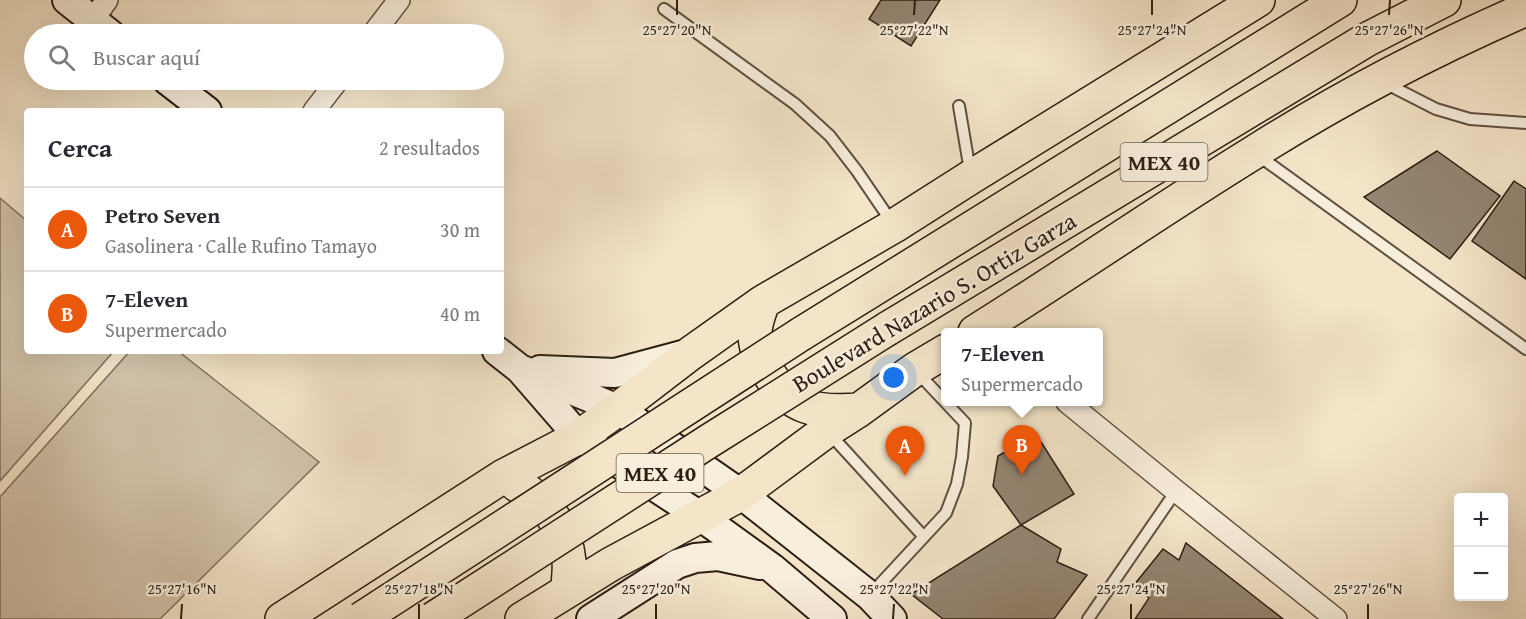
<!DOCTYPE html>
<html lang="es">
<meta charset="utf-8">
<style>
:root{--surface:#fff;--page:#f7f7f7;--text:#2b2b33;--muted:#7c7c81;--line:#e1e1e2;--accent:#ea580c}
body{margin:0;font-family:"Gentium Book Plus",serif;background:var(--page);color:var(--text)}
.controls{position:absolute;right:18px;bottom:18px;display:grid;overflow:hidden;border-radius:6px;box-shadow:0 6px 24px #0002}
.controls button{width:54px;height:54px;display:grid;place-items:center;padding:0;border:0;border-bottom:2px solid var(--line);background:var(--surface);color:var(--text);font:30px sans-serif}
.you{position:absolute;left:894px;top:378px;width:21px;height:21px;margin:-15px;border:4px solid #fff;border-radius:50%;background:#1a73e8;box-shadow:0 0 0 9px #1a73e833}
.badge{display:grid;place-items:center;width:39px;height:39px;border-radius:50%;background:var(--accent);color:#fff;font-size:20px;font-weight:700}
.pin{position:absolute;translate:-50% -50px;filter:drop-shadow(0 2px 3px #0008)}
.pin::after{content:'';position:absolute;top:32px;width:21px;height:18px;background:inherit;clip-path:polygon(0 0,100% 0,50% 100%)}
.popup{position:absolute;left:941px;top:328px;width:162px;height:78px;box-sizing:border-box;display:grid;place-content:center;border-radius:6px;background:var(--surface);filter:drop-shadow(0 2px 4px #0005);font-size:20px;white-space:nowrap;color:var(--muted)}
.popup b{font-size:22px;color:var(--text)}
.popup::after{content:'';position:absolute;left:50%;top:100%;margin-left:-12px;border:12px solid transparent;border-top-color:var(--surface)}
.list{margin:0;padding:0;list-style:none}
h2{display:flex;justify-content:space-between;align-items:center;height:78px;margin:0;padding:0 24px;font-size:26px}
h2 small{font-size:20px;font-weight:400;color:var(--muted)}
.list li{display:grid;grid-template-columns:39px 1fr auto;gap:18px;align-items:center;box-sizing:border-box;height:84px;padding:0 24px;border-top:2px solid var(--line)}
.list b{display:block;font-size:22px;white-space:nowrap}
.list p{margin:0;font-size:20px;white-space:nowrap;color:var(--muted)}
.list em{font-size:20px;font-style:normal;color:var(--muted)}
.icon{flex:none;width:33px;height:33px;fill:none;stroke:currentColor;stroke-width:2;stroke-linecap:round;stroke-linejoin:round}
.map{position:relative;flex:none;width:1526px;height:619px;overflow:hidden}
.search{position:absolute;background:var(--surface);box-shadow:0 6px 24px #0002;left:24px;top:24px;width:480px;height:66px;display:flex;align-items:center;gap:15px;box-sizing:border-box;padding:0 21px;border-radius:33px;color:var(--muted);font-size:22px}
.panel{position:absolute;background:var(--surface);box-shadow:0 6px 24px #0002;left:24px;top:108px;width:480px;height:246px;border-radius:6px}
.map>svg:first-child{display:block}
.green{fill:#d2c3aa;stroke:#80705f;stroke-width:1.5}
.building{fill:#948572;stroke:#2d1e14;stroke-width:1.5}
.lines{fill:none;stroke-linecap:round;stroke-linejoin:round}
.lane-casing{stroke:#5f5041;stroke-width:14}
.street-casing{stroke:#5f5041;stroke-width:24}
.secondary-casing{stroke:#2d1e14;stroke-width:32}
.highway-casing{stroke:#2d1e14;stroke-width:36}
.lane{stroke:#f8eedc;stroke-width:10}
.street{stroke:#f8eedc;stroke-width:21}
.secondary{stroke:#f8eedc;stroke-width:28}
.highway{stroke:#f4e5c9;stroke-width:33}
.highway-bridge-casing{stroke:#2d1e14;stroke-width:36;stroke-linecap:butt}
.highway-bridge{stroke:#f4e5c9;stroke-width:33}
.ticks{fill:none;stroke:#2d1e14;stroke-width:2}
.labels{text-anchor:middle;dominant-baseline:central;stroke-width:5;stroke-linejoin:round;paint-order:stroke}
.shield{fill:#f8eedc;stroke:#6a5c50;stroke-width:1.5}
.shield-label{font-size:22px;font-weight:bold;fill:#2d1e14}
.street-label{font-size:24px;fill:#2d1e14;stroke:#f8eedc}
.ticks-label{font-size:15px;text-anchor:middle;fill:#2d1e14;stroke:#f8eedc;stroke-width:5;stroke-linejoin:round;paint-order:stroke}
</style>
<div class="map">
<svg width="1526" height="619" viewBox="0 0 1526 619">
<rect width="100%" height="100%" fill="#f4e5c9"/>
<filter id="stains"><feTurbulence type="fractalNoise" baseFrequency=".00333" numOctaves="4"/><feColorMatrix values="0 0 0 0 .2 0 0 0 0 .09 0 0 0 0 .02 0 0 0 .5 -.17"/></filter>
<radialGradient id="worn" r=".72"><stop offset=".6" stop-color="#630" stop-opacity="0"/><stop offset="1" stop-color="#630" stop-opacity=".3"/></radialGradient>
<path class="green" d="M0 198 27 221V351H114L0 481Z
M130 351H178L319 462 160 619H0V497Z"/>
<path class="building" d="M881 0H940L911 46 869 19Z
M1437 151 1500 196 1450 259 1364 197Z
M1514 181 1526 189V279L1472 241Z
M1036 434 1074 494 1021 525 993 486 998 456Z
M1021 525 1061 549 1057 562 1087 575 1054 619H943L911 594Z
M1186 543 1283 619H1135L1149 598 1134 585 1163 549 1179 560Z"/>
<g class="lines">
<g class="lane-casing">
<path id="lane" d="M664 9 795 104 830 136 857 171 893 224
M1385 83 1436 109 1470 119 1526 123
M959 106 970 171
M1259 156 1526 349
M829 433 924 537
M871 594 946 513 957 484 962 457 965 423 917 372
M1088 619 1176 491"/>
</g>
<g class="street-casing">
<path id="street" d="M92 21 107 0
M373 34 399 0
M314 111 338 80
M1067 402 1176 491 1336 619"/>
</g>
<g class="secondary-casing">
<path id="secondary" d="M67 0 110 34
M167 80 207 111
M497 351 520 369 579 437 700 516 772 568 832 619
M520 369 618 409 741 494 870 596 892 619
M540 370 615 373 686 354
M591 619 677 564 695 558 718 556 760 565"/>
</g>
<g class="highway-casing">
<path id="highway" d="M763 302C760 311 755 323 755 333 755 348 760 359 768 372 791 410 817 413 859 410
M887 329 1366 40 1444 0
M975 332C1068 274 1159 211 1253 153 1340 98 1432 50 1526 9
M801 334 1340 0
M517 485C546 500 566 529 569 561 570 570 568 580 568 590
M282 619 502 477 579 437 618 409 691 353 763 302 894 226 971 177 1258 0
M522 619 611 564 741 494 826 431 859 410 914 370 946 351"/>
</g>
<use href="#lane" class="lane"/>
<use href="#street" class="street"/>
<use href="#secondary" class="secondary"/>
<use href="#highway" class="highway"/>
<g class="highway-bridge-casing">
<path id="highway-bridge" d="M361 619 801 334
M433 619 709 441 887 329"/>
</g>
<use href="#highway-bridge" class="highway-bridge"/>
</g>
<path class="ticks" d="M677 15V0M914 15 915 0M1152 15V0M1389 15 1390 0M181 619 182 604M419 619V604M656 619V604M893 619 894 604M1131 619V604M1368 619V604"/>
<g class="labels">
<g class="shield">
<rect x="1120.5" y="143" width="87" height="38" rx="4.5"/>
<rect x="616.5" y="454" width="87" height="38" rx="4.5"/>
</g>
<g class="shield-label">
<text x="1164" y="162">MEX 40</text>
<text x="660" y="473">MEX 40</text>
</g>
<g class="street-label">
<text transform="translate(934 302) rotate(-31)">Boulevard Nazario S. Ortiz Garza</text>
</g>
</g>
<g class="ticks-label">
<text x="677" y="35">25°27'20"N</text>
<text x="914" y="35">25°27'22"N</text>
<text x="1152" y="35">25°27'24"N</text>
<text x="1389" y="35">25°27'26"N</text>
<text x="182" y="594">25°27'16"N</text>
<text x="419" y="594">25°27'18"N</text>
<text x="656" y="594">25°27'20"N</text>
<text x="894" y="594">25°27'22"N</text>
<text x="1131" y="594">25°27'24"N</text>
<text x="1368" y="594">25°27'26"N</text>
</g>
<rect width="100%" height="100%" filter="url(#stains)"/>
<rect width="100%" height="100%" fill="url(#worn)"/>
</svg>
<div class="controls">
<button>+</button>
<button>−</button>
</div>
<div class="you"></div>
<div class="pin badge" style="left:905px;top:476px">A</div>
<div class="pin badge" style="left:1022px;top:475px">B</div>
<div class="popup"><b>7-Eleven</b>Supermercado</div>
<div class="search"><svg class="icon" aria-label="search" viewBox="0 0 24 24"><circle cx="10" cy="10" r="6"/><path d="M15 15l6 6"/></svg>Buscar aquí</div>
<section class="panel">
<h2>Cerca<small>2 resultados</small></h2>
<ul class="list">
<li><span class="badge">A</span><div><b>Petro Seven</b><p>Gasolinera · Calle Rufino Tamayo</p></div><em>30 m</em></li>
<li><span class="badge">B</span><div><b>7-Eleven</b><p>Supermercado</p></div><em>40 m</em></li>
</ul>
</section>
</div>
